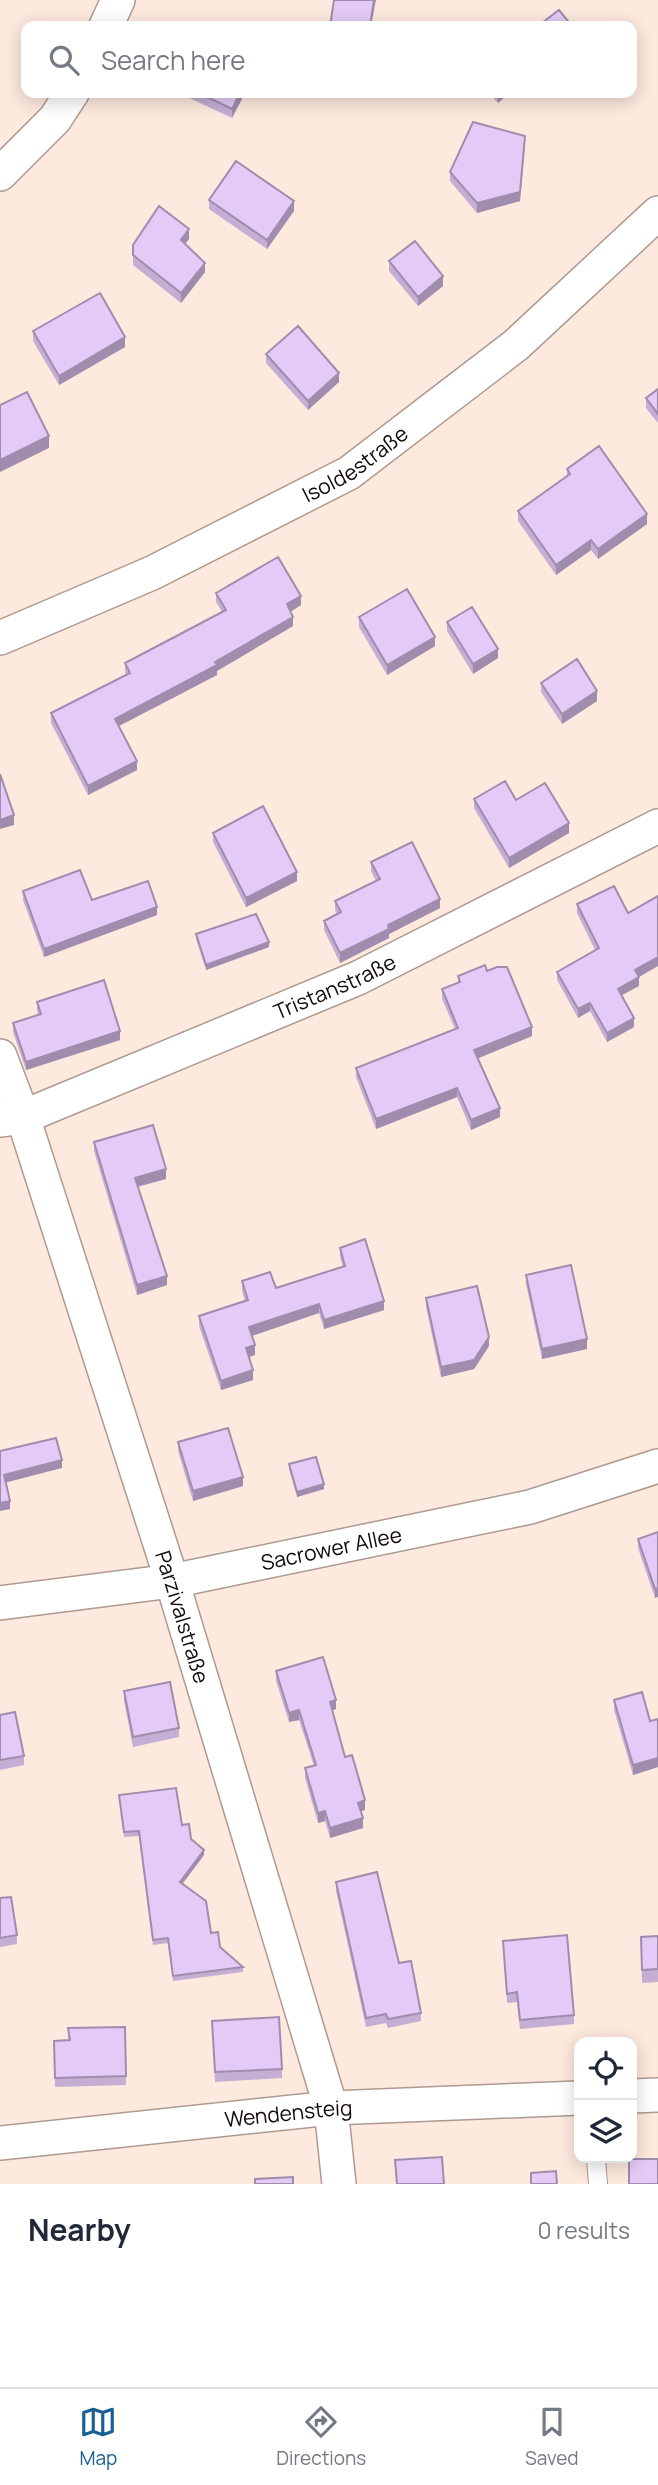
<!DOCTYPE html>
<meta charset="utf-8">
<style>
:root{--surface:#fff;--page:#f2f2f3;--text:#1f2937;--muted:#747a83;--line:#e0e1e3;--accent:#176094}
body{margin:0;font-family:Manrope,sans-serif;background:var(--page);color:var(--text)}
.controls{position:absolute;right:21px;bottom:21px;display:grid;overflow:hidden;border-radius:14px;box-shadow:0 4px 18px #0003}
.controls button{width:63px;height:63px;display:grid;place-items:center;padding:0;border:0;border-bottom:2px solid var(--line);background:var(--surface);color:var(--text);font:35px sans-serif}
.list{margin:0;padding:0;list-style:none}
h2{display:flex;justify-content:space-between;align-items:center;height:91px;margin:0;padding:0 28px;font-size:30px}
h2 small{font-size:23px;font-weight:400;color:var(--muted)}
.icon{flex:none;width:38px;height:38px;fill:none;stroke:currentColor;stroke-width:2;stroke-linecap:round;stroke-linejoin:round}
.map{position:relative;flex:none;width:658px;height:2184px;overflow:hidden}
.search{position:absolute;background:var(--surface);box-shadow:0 4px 18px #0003;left:21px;right:21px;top:21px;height:77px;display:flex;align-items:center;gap:18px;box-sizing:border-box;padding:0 24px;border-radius:14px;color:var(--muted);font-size:26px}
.sheet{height:203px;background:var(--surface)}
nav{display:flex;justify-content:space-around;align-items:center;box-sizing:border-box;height:98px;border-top:2px solid var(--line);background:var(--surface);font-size:19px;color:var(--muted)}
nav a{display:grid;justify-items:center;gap:4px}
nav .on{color:var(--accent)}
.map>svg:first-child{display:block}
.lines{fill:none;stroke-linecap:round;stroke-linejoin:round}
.lane-casing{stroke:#ad9a90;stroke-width:20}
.street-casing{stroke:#ad9a90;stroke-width:36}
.lane{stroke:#fff;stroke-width:18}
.street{stroke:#fff;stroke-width:33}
.wall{fill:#c4aed4}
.shaded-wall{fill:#a08dad}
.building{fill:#e4caf7;stroke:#a08dad;stroke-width:2}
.labels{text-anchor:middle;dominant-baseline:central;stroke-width:6;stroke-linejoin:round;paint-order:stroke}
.street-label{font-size:21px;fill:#110b07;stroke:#fee9de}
</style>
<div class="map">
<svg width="658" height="2184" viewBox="0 0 658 2184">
<rect width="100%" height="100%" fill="#fee9de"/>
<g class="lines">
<g class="lane-casing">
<path id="lane" d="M596 2158 598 2184"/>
</g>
<g class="street-casing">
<g id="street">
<path d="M106 26 118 0"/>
<path d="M0 174 55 119 72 93"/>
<path id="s1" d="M0 638 152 573 349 473 516 345 658 213"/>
<path id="s2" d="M0 1056 23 1117 172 1581 331 2108 339 2184"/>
<path id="s3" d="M2 1120 23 1117 358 978 658 826"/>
<path id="s4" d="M0 1603 172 1581 530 1507 658 1466"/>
<path d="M632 2096 658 2095"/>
<path id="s5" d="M0 2143 331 2108 579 2098"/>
</g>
</g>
<use href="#lane" class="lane"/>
<use href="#street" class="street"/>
</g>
<path class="wall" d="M185 93H245L232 118 185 96Z
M489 93H509L498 103Z
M525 146 520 201 477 213 450 181V172Z
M209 200 294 211 267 249 209 209Z
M189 239 185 244 205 272 181 303 133 265V245Z
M389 261 443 286 418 306 389 271Z
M33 331 125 347 59 385 33 341Z
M266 354 339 382 308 410 266 363Z
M658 389V423L646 408V398Z
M567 469 647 524 598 559 591 550 556 575 518 521V511L567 476Z
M216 593 301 605 291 611 293 626 217 671V675L119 726 137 770 88 795 51 723V713L126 675 125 672V663L222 612 216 602Z
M359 617 435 646 387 675 359 627Z
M447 622 498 658 473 674 447 631Z
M541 683 597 701 562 724 541 692Z
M474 799 516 800 569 833 509 868 474 808Z
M213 833 297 881 246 907 213 842Z
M371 862 440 908 389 934V938L340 963 324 930V921L337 914 335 910V901L376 881 371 871Z
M23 891 157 915 44 957 23 900Z
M658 896V966L639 977V986L622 995 634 1027 607 1042 590 1011 578 1018 557 980V972L595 950 577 913V904L628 913Z
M196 934 269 947 206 970 196 939Z
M487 971 532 1036 478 1058 500 1117 471 1130 457 1097 376 1129 356 1077V1068L455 1029 442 999V989L458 983V976Z
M37 1002 120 1040 26 1070 13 1032V1023L38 1015 37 1010Z
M94 1142 166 1179 138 1187 167 1285 137 1295 94 1151Z
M340 1248 384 1310 324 1329 319 1313 251 1336 255 1355 248 1357 253 1380 221 1390 199 1326V1316L245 1301 242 1291V1281L276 1288 343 1267 340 1257Z
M526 1275 587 1349 542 1359 526 1284Z
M426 1298 489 1346 474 1369 441 1377 426 1307Z
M178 1442 243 1486 193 1501 178 1451Z
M289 1464 324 1489 297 1497 289 1469Z
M658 1532 655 1598 638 1548V1539Z
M276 1671 336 1709 332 1711 345 1757 365 1810 361 1811 363 1828 330 1838 325 1821 318 1823 305 1778V1768L314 1766 299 1720 289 1722 276 1681Z
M124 1691 179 1728V1737L133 1747 124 1701Z
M614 1700 650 1721 658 1719V1767L633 1775 614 1710Z
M0 1715 24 1756V1765L0 1770Z
M119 1795 182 1825 191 1839 204 1855 182 1884 220 1947 243 1967V1972L173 1981 168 1943 153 1945 139 1836 124 1837Z
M336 1882 421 2013V2021L388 2028 386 2023 366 2027 336 1891Z
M0 1898 17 1935V1944L0 1947Z
M658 1936V1982L642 1983 641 1937Z
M503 1941 574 2015V2024L520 2029 517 2002 507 2003Z
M212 2021 282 2069V2078L215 2082Z
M125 2027 126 2085 55 2087 54 2041H68V2028Z"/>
<path class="shaded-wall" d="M374 0H376L371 26H370Z
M240 93H245L232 118V109Z
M500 93H509L498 103V95Z
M525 136 520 201 477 213V203Z
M294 201V211L267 249V240Z
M189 229V239L181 249V240Z
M205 263V272L181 303V293Z
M443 276V286L418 306V297Z
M125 337V347L59 385V376Z
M339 373V382L308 410V401Z
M49 436V448L0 472V460Z
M647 514V524L598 559V549Z
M591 540V550L556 575V565Z
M301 596V605L287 614V604Z
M293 617V626L217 671V675L115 728V719Z
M435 637V646L387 675V665Z
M498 649V658L473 674V664Z
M597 691V701L562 724V714Z
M137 761V770L88 795V786Z
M14 815V825L0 829V820Z
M569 823V833L509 868V858Z
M297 872V881L246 907V898Z
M440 899V908L389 934V938L340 963V953L388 925Z
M157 907V915L44 957V949Z
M269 942V947L206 970V965Z
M658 957V966L635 979V970Z
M639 977V986L618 997V989Z
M590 1003V1011L578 1018V1009Z
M634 1018V1027L607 1042V1033Z
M532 1027V1036L474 1060V1050Z
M120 1031V1040L26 1070V1062Z
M457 1088V1097L376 1129V1119Z
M500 1108V1117L471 1130V1120Z
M166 1169V1179L135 1187V1178Z
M167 1276V1285L137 1295V1285Z
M384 1301V1310L324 1329V1320Z
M319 1304V1313L249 1337V1327Z
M489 1337V1346L474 1369 441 1377V1367Z
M587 1339V1349L542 1359V1349Z
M255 1345V1355L246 1358V1348Z
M253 1370V1380L221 1390V1381Z
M62 1460V1468L4 1483V1475Z
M243 1477V1486L193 1501V1491Z
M324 1484V1489L297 1497V1492Z
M10 1501V1509L0 1511V1503Z
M658 1588V1597L655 1598V1589Z
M336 1700V1709L330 1711V1702Z
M299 1710V1720L289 1722V1713Z
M658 1758V1767L633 1775V1765Z
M365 1800V1810L358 1812V1803Z
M325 1811V1821L318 1823V1813Z
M363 1818V1828L330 1838V1828Z
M204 1850V1855L180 1887V1882Z"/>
<path class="building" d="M334 0H374L370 26H330Z
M559 10 572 26H538Z
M199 93H240L232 109Z
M473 122 525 136 520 192 477 203 450 172Z
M236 161 294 201 267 240 209 200Z
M159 206 189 229 181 240 205 263 181 293 133 255V245Z
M415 241 443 276 418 297 389 261Z
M100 293 125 337 59 376 33 331Z
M298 326 339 373 308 401 266 354Z
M658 389V414L646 398Z
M27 392 49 436 0 460V405Z
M599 446 647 514 598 549 591 540 556 565 518 511 570 474 567 469Z
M278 557 301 596 287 604 293 617 215 662 217 665 115 719 137 761 88 786 51 713 130 673 125 663 226 610 216 593Z
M407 589 435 637 387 665 359 617Z
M472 607 498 649 473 664 447 622Z
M577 659 597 691 562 714 541 683Z
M0 774 14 815 0 820Z
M505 781 516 800 545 783 569 823 509 858 474 799Z
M263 806 297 872 246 898 213 833Z
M412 842 440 899 388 925 389 929 340 953 324 921 341 912 335 901 380 879 371 862Z
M80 870 92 900 148 881 157 907 44 949 23 891Z
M614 886 628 913 658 896V957L635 970 639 977 618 989 634 1018 607 1033 590 1003 578 1009 557 972 599 948 577 904Z
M256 914 269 942 206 965 196 934Z
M485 965 487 971 497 967H507L532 1027 474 1050 500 1108 471 1120 457 1088 376 1119 356 1068 458 1028 442 989 460 982 458 976Z
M104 980 120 1031 26 1062 13 1023 41 1014 37 1002Z
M153 1125 166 1169 135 1178 167 1276 137 1285 94 1142Z
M365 1239 384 1301 324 1320 319 1304 249 1327 255 1345 246 1348 253 1370 221 1381 199 1316 248 1300 242 1281 270 1272 276 1288 345 1266 340 1248Z
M571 1265 587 1339 542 1349 526 1275Z
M477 1286 489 1337 474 1360 441 1367 426 1298Z
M228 1428 243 1477 193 1491 178 1442Z
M56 1438 62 1460 4 1475 10 1501 0 1503V1451Z
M316 1457 324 1484 297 1492 289 1464Z
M658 1532V1588L655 1589 638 1539Z
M323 1657 336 1700 330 1702 345 1757 352 1755 365 1800 358 1803 363 1818 330 1828 325 1811 318 1813 305 1768 316 1765 299 1710 289 1713 276 1671Z
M170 1682 179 1728 133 1737 124 1691Z
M642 1692 650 1721 658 1719V1758L633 1765 614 1700Z
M15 1712 24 1756 0 1760V1715Z
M176 1788 182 1825 189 1824 191 1839 204 1850 180 1882 206 1901 211 1933 218 1932 220 1947 243 1967 173 1976 168 1938 153 1940 139 1831 124 1832 119 1795Z
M377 1872 399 1963 411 1961 421 2013 388 2019 386 2014 366 2018 336 1882Z
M11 1897 17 1935 0 1938V1898Z
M567 1935 574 2015 520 2020 517 1992 507 1994 503 1941Z
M658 1936V1969L642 1970 641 1937Z
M279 2017 282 2069 215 2072 212 2021Z
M125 2027 126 2076 55 2078 54 2041 70 2040 68 2028Z
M575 2049H579V2074H578Z
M442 2157 444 2184H397L395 2160Z
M629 2159H658V2184H629Z
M556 2171 557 2184H531V2173Z
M293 2177V2184H255V2179Z"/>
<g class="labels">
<g class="street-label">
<text stroke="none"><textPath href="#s1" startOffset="396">Isoldestraße</textPath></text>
<text stroke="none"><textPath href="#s3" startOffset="359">Tristanstraße</textPath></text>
<text stroke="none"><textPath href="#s4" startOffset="336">Sacrower Allee</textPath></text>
<text stroke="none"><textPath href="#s2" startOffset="590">Parzivalstraße</textPath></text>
<text stroke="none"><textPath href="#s5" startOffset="290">Wendensteig</textPath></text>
</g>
</g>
</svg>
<div class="controls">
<button><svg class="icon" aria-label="locate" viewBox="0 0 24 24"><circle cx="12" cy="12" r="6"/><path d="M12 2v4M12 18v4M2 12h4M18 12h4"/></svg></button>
<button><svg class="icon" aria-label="layers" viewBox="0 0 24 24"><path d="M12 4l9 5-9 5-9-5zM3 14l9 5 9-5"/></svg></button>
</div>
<div class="search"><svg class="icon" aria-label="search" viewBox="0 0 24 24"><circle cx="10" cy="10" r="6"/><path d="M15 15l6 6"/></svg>Search here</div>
</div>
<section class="sheet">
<h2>Nearby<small>0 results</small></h2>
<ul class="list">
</ul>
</section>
<nav>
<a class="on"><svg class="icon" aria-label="map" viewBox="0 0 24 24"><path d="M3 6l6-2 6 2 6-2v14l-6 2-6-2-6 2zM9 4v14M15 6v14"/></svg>Map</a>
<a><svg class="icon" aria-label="directions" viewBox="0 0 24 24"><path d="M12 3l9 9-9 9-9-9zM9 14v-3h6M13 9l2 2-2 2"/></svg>Directions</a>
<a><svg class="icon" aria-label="saved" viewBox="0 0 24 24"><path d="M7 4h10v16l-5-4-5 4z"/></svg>Saved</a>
</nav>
